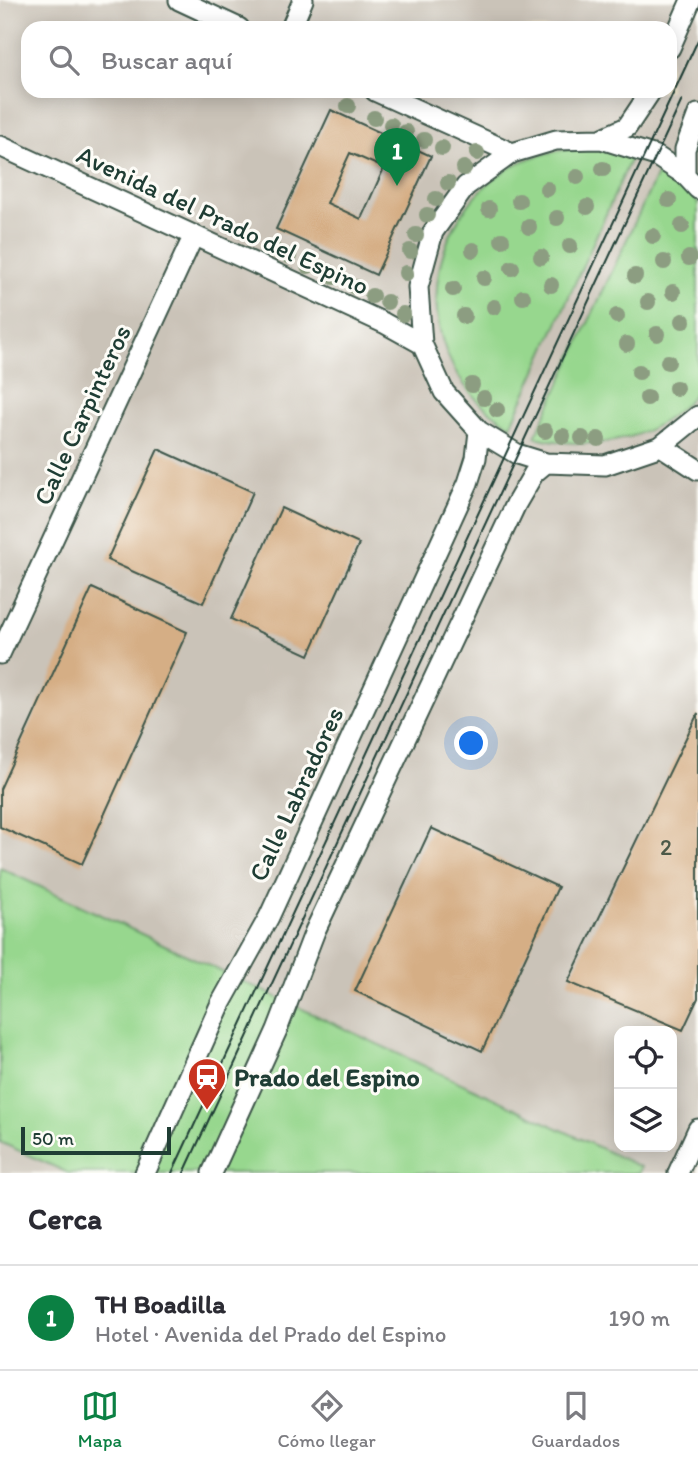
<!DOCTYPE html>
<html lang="es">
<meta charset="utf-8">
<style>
:root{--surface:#fff;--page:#f7f7f7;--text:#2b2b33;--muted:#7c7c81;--line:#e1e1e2;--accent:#0b8043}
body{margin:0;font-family:Itim,sans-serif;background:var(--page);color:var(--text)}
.controls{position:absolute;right:21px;bottom:21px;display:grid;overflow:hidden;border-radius:14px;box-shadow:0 4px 18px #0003}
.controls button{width:63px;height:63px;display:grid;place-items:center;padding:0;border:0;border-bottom:2px solid var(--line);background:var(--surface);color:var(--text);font:35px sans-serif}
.scale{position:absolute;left:21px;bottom:18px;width:150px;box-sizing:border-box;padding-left:7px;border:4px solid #1f3d34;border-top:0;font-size:19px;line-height:24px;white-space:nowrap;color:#1f3d34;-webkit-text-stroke:5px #fdfcf7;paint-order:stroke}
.you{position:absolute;left:472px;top:744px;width:24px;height:24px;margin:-18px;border:5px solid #fff;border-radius:50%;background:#1a73e8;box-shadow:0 0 0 10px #1a73e833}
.badge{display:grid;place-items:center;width:46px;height:46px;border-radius:50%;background:var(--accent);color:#fff;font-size:23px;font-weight:700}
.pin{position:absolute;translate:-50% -58px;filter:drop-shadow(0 2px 4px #0008)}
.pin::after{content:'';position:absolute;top:37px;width:24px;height:21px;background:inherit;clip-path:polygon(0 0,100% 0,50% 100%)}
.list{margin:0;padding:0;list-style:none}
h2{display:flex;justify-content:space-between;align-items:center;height:91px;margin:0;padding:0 28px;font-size:30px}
h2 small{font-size:23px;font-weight:400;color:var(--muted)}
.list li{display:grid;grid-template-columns:46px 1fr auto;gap:21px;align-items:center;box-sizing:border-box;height:105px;padding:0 28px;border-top:2px solid var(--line)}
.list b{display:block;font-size:26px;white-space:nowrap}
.list p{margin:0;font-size:23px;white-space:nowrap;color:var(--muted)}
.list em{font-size:23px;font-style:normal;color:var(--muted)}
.icon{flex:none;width:38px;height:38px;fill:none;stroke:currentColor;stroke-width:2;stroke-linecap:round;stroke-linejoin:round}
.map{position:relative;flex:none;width:698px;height:1173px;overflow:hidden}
.search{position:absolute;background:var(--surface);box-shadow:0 4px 18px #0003;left:21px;right:21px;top:21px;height:77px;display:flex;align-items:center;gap:18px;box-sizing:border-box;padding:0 24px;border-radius:21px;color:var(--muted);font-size:26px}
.sheet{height:196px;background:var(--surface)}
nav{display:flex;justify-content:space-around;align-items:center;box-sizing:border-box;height:98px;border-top:2px solid var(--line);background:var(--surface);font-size:19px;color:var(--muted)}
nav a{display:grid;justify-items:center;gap:4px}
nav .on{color:var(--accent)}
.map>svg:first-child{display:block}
.industrial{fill:#cac3b8;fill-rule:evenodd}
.green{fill:#97d78e;stroke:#5b8a61;stroke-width:2}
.building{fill:#d5ae85;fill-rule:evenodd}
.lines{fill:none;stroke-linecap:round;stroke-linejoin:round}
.minor-casing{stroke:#3e564a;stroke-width:23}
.minor{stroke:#fff;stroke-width:19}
.tram{stroke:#1f3d34;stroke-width:2}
.tree{fill:#8c9d81}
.labels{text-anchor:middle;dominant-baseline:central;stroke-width:6;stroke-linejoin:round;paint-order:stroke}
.number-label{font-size:23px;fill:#4c5948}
.street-label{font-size:26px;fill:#1f3d34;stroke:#fdfcf7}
.poi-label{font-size:26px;font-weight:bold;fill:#1f3d34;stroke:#fdfcf7;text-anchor:start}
</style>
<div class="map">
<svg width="698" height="1173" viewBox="0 0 698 1173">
<rect width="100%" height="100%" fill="#fdfcf7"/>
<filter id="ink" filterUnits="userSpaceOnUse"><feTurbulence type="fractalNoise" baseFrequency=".0143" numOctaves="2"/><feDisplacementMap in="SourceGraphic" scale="14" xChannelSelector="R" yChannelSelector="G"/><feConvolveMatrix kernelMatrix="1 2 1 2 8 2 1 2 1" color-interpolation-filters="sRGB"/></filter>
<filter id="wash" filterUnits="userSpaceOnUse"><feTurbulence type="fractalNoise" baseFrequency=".00686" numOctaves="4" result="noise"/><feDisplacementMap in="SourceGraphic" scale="28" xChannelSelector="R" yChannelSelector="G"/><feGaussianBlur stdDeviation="1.57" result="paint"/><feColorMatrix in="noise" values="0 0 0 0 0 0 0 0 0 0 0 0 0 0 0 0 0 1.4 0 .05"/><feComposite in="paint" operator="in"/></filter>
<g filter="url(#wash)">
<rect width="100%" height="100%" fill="#ede2c4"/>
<path class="industrial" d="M0 0H698V1173H0ZM28 28H670V91H28ZM619 1031H672V1147H619Z"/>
<path class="green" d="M572 148 601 149 632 156 511 426C496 416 481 406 470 392 411 321 433 213 511 167 530 156 551 152 572 148Z
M660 168 690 192 698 203V389C658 442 597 452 535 437Z
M0 868 641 1167 639 1173H68L0 1142Z"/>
<g id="blocks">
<path class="building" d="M331 110 431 156 376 275 276 229ZM350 153 384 168 361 219 327 203Z
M158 449 253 492 203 603 107 560Z
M281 508 359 544 309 655 231 619Z
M92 588 187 632 82 864 0 827V789Z
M698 713V998L683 1030 568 982Z
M431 828 558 887 482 1051 355 991Z"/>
</g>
</g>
<g filter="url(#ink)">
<use href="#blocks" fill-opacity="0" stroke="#3e564a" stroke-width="2"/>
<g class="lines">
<g class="minor-casing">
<path id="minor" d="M179 0 239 28
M291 28 303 0
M670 48 691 0
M375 91 512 153
M601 139 627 127 651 91
M0 146 384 323 422 344
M685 175V149L698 114
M698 189 685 175 656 156 601 139 556 140 512 153 466 186 433 232 418 287 422 344 444 392 479 431 517 454 546 463 605 465 661 446 698 416
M661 446 698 470
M0 654 194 235
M145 1173 221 1003 269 917 468 483 476 458 479 431
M212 1173 277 1030 315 931 516 504 534 473 546 463
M678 1173 698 1129"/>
</g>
<use href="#minor" class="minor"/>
<path class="tram" d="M172 1173 698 40
M184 1173 682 100"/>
</g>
<g class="tree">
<circle cx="348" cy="106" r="8"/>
<circle cx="374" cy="118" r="8"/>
<circle cx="391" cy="125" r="8"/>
<circle cx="406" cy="132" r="8"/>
<circle cx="424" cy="140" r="8"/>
<circle cx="442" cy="148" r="8"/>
<circle cx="477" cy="153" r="8"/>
<circle cx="464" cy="168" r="8"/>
<circle cx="603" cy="169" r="8"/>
<circle cx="577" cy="177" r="8"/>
<circle cx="448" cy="183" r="8"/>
<circle cx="547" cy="189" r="8"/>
<circle cx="436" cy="199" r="8"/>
<circle cx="669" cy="200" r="8"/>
<circle cx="519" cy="201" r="8"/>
<circle cx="587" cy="207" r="8"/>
<circle cx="489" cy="209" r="8"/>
<circle cx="427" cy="215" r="8"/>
<circle cx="557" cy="218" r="8"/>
<circle cx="682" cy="226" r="8"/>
<circle cx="529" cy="227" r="8"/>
<circle cx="416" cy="235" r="8"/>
<circle cx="653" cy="236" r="8"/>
<circle cx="502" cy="240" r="8"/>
<circle cx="570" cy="246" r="8"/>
<circle cx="273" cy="249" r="8"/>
<circle cx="473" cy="250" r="8"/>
<circle cx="410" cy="251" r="8"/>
<circle cx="289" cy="256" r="8"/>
<circle cx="541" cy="257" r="8"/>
<circle cx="689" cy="258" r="8"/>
<circle cx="664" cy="262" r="8"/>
<circle cx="308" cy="266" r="8"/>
<circle cx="512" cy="268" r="8"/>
<circle cx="406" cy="273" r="8"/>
<circle cx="635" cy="276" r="8"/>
<circle cx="334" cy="277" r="8"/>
<circle cx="484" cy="278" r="8"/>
<circle cx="551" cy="285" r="8"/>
<circle cx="355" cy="287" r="8"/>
<circle cx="453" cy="289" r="8"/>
<circle cx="673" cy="292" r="8"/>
<circle cx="372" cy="296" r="8"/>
<circle cx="523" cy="297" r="8"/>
<circle cx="387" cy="302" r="8"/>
<circle cx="648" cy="302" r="8"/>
<circle cx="494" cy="307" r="8"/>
<circle cx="403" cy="314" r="8"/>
<circle cx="464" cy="316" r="8"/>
<circle cx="617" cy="316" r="8"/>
<circle cx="683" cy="321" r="8"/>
<circle cx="657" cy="334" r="8"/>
<circle cx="627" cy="344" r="8"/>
<circle cx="668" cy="362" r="8"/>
<circle cx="639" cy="372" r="8"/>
<circle cx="472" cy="385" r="8"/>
<circle cx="676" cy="388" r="8"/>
<circle cx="484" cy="398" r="8"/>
<circle cx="647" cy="398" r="8"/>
<circle cx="497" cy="410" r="8"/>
<circle cx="545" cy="431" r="8"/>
<circle cx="563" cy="436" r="8"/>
<circle cx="582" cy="438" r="8"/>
<circle cx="598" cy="439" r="8"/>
</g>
</g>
<defs>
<g id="station-pin" transform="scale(2.0125)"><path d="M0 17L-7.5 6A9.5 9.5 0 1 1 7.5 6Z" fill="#c8321e" stroke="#fdfcf7"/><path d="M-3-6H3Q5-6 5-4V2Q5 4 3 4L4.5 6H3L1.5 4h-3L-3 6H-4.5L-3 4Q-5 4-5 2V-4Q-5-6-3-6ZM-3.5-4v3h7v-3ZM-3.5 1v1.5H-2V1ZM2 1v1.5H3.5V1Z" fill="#fff"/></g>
</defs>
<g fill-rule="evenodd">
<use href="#station-pin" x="207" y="1077"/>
</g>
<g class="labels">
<g class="number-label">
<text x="666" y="847">2</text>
</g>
<g class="street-label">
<text transform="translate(223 220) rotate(25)">Avenida del Prado del Espino</text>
<text transform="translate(82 415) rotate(-65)">Calle Carpinteros</text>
<text transform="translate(296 794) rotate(-65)">Calle Labradores</text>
</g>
<g class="poi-label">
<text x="234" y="1077">Prado del Espino</text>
</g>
</g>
</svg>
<div class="controls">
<button><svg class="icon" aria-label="locate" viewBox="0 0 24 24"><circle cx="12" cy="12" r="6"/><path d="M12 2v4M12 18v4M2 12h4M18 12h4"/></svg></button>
<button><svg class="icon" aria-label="layers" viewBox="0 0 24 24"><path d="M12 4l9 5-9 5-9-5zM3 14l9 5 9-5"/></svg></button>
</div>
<div class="scale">50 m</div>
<div class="you"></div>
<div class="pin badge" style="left:397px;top:186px">1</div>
<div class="search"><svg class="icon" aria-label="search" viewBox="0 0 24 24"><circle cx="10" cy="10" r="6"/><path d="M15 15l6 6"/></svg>Buscar aquí</div>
</div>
<section class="sheet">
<h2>Cerca<small></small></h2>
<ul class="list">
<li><span class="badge">1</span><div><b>TH Boadilla</b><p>Hotel · Avenida del Prado del Espino</p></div><em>190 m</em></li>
</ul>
</section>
<nav>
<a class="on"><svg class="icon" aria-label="map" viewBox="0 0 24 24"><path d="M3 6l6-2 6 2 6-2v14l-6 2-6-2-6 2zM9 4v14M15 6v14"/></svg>Mapa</a>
<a><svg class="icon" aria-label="directions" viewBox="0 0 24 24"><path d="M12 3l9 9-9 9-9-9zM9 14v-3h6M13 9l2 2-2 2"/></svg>Cómo llegar</a>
<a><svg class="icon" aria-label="saved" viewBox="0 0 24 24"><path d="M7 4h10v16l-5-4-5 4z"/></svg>Guardados</a>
</nav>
